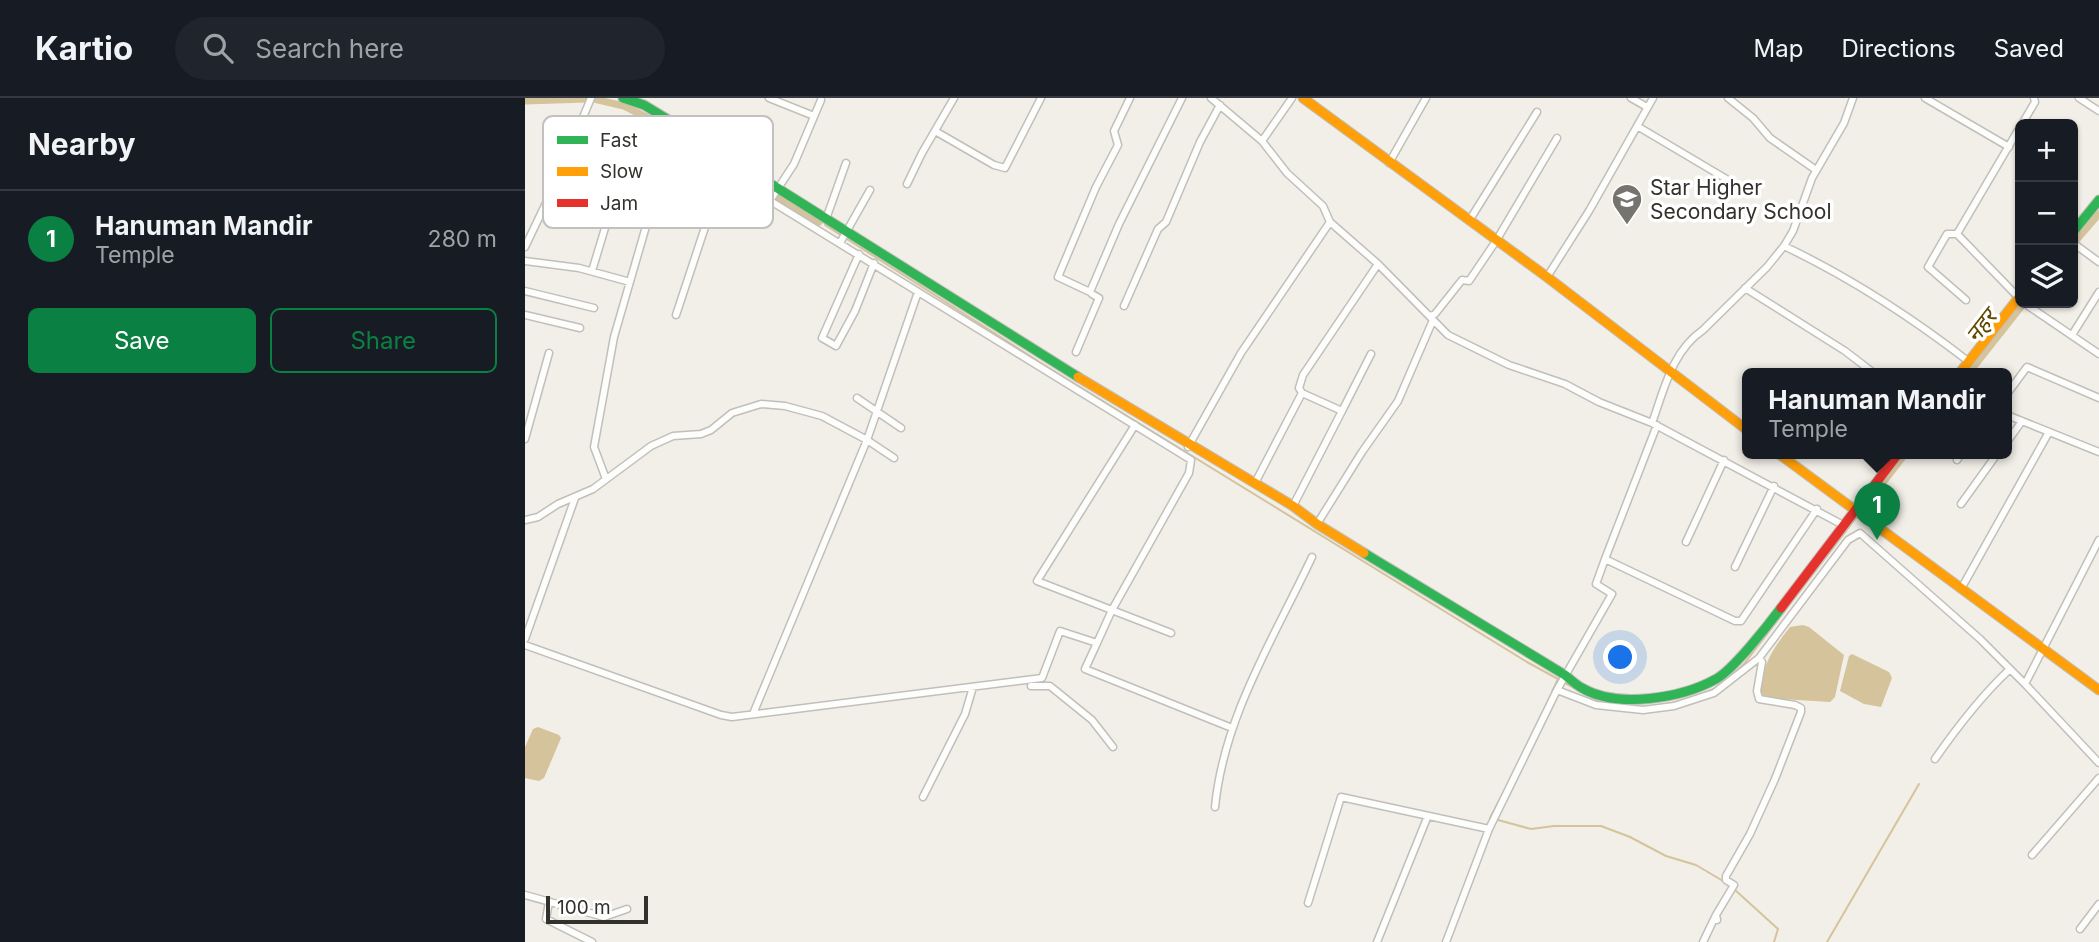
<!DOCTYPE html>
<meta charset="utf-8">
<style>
:root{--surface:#171b24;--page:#20242c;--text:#f1f3f6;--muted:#9ea1a6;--line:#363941;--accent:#0b8043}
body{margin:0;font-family:Inter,"Noto Sans Devanagari",sans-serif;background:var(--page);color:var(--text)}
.controls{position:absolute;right:21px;top:21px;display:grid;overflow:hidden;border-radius:10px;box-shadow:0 2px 5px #0004}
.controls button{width:63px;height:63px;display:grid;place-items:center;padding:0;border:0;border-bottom:2px solid var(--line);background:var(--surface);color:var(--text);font:35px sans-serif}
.scale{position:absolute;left:21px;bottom:18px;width:102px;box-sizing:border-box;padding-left:7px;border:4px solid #33312c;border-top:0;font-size:19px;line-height:24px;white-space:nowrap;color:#33312c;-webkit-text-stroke:5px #fff;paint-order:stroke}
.you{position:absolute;left:1096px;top:560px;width:24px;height:24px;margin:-18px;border:5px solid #fff;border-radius:50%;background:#1a73e8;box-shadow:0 0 0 10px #1a73e833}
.badge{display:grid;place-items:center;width:46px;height:46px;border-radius:50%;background:var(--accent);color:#fff;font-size:23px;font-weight:700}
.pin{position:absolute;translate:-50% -58px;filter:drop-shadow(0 2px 4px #0008)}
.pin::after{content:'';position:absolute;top:37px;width:24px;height:21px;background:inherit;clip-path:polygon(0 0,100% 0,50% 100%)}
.popup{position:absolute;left:1217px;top:270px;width:270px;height:91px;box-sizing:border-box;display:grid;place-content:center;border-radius:10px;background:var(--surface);filter:drop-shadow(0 2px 5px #0005);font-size:23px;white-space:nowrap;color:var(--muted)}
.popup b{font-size:26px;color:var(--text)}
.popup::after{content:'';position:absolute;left:50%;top:100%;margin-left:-14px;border:14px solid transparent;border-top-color:var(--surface)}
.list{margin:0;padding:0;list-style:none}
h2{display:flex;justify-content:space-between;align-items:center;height:91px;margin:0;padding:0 28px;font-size:30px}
h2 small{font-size:23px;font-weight:400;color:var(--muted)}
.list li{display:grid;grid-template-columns:46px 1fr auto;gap:21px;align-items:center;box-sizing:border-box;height:98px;padding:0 28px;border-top:2px solid var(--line)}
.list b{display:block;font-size:26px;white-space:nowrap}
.list p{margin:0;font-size:23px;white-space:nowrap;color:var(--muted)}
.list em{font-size:23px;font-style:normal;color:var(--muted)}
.actions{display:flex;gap:14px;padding:21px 28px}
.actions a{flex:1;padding:16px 0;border:2px solid var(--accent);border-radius:10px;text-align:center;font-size:24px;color:var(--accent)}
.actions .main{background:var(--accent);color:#fff}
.icon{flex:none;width:38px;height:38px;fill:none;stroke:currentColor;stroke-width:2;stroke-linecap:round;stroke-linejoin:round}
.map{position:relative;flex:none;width:1574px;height:844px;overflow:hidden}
header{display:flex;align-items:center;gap:42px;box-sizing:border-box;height:98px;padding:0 35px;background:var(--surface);border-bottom:2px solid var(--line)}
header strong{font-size:33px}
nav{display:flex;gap:38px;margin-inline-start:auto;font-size:24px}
.search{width:490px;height:63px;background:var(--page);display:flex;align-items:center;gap:18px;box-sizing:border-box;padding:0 24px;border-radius:38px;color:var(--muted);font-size:26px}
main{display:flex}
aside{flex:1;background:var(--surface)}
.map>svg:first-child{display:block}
.water{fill:#d5c39b}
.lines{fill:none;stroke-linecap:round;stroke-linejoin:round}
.stream{stroke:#d5c39b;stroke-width:2}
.canal{stroke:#d5c39b;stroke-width:7}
.street-casing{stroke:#c1bfb9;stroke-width:9}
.fast-casing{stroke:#c1bfb9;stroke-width:11}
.slow-casing{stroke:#c1bfb9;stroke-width:11}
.jam-casing{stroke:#c1bfb9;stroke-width:11}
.street{stroke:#fdfdfc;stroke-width:6}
.fast{stroke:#30b455;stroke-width:9}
.slow{stroke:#ff9f0a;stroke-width:9}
.jam{stroke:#e5322d;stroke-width:9}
.labels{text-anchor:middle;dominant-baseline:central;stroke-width:7;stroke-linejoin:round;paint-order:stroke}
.poi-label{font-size:21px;fill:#33312c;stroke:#fff;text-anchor:start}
.water-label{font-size:23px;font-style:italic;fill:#604700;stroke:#fff}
.key{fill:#fff;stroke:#c2c1c0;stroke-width:2}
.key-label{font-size:19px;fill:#33312c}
</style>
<header>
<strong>Kartio</strong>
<div class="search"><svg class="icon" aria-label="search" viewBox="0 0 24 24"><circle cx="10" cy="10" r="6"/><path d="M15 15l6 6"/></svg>Search here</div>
<nav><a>Map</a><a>Directions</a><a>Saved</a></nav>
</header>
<main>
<aside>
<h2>Nearby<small></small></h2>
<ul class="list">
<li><span class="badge">1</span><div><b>Hanuman Mandir</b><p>Temple</p></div><em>280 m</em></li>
</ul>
<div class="actions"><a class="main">Save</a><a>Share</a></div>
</aside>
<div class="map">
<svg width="1574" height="844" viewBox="0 0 1574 844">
<rect width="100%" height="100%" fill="#f2efe8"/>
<path class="water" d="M1278 527 1284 529 1319 557 1310 599 1305 604 1243 600 1235 595C1238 565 1247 552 1265 529Z
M1327 556 1364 574 1367 580 1356 609 1339 606 1315 593 1324 558Z
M13 629 34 637 36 640 19 680 14 683 0 680V649L8 631Z"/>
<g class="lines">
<path class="stream" d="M300 127 317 138
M322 141 516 265 1002 564 1033 581 1027 594
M1206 578 1219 566 1331 420
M1040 585 1051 591
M1062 597 1072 603 1096 607
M1174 597 1191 590
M1143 606 1155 603
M1116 609 1128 608
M1020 611 1025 599
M965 720 977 697
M973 722 1006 731 1029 728H1076L1105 739 1141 758 1171 767 1198 783
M1209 791 1253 831 1249 844
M1302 844 1394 686"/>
<path class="canal" d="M69 1 99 8 123 20 294 124
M0 3 62 1
M1548 146 1574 116
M1443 276 1499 205
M1337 412 1380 356"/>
<g class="street-casing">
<path id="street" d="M244 0 289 18
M605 0 589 33 593 47 571 89 533 179 565 194 594 126 657 0
M686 0 737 43
M767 0 737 43 762 75 798 108 805 124 853 166 923 237 984 267 1040 286 1074 304 1127 325 1318 427
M1106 0 1122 9
M1203 0 1228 20 1245 40 1291 72
M1400 0 1484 49
M1554 0 1574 13
M1497 26 1510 4 1509 0
M1112 28 1225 95
M410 33 469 67 480 70 516 0
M864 65 901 0
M32 82 79 100
M382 86 397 55 429 0
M246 101 269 66 296 2
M301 121 321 65
M944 123 1012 14
M1432 136H1422L1403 169 1441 202
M315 145 345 92
M1259 148C1324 179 1386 219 1443 263
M1552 148 1574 164
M0 149 32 82 66 0
M334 156 297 240 311 248 330 213 349 165
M0 163 54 170 105 184
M67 173 80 130
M1022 179 1064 113 1128 0
M1220 190 1320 253 1350 276
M0 193 69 210
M1495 201 1432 136 1495 29
M1499 205 1574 256
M599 208 633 131 641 124 675 44 695 7
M0 217 55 230
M151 217 186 111 199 76
M905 218 910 216 937 182 944 183 971 143 1032 40
M1547 237 1574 194
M551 254 574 200 567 196
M846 256 817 313 777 295 774 290 778 277 853 166
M1482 296 1502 269 1574 300
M332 300 376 330
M1482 317 1574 354
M1127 325C1139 292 1147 253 1178 232L1242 169 1259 148 1268 133 1287 80 1319 25 1328 0
M610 327 512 483 646 535
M1132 327 1080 461 1210 523H1216L1292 411
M0 341 24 255
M1482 344 1497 323
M663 349 716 255 805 124
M1432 362 1436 356
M730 385 777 295
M1436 406 1472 356
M768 408 817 313
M0 422 13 419 33 406 68 391 126 348 148 338 176 336 186 332 207 315 236 306 260 308 297 318 342 342 369 360
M792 426 837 354 873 303 908 222
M1161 444 1199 362
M1210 469 1249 388
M1436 491 1524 334
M0 541 50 400
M572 545 560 571 707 630
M0 547 196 617 207 619 517 580 535 533 572 545 587 512 664 375 666 362 153 46 124 118 89 239 69 349 81 381
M1500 586 1574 665
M506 588H525L567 622 588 649
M1032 592 1071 607 1118 612 1149 608 1189 595 1234 560 1323 442 1335 435 1455 541 1500 586 1574 442
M228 616 342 342 393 194
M1410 661C1433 628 1456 598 1485 571
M398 699 440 616 448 589
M690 709C699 618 749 540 787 459
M1507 757 1574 680
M0 797 79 819 102 811
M24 804 21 821 67 844
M783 805 816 699 964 731
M1192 822 1191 817 1209 787 1201 782V778L1225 736 1250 681 1276 614V610L1270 607 1234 601 1232 593 1237 564 1234 560
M1555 831 1574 806
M852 844 902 720
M921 844 964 731 1032 592 1087 496 1071 486 1080 461
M1178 844 1191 817"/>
</g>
<g class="fast-casing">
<path id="fast" d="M98 0 119 7 152 27 553 279
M1548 134 1574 102
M839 455 1040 577C1045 581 1051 587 1057 590 1093 611 1157 600 1191 581 1208 572 1244 526 1256 510"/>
</g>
<g class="slow-casing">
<path id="slow" d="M778 0 1022 179 1222 332
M1434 276 1495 198
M553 279 768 408 792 426 839 455
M1254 356 1574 592"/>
</g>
<g class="jam-casing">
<path id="jam" d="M1256 510 1373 356"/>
</g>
<use href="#street" class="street"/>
<use href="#fast" class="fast"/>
<use href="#slow" class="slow"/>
<use href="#jam" class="jam"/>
</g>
<defs>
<g id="school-pin" transform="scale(1.575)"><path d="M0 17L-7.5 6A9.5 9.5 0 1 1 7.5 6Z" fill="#76746e" stroke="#fff"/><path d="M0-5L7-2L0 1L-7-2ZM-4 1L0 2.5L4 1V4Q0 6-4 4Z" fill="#fff"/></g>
</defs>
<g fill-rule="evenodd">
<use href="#school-pin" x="1102" y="101"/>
</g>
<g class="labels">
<g class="poi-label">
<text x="1125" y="89">Star Higher<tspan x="1125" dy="24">Secondary School</tspan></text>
</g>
<g class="water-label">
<text transform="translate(1456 228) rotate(-52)">नहर</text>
</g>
</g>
<rect x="18" y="18" width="230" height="112" rx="10" class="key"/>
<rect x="32" y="38" width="31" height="8" fill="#30b455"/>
<rect x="32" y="69" width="31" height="9" fill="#ff9f0a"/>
<rect x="32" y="101" width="31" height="8" fill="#e5322d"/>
<g class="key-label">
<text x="75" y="49">Fast</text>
<text x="75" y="80">Slow</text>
<text x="75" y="112">Jam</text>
</g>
</svg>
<div class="controls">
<button>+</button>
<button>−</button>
<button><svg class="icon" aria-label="layers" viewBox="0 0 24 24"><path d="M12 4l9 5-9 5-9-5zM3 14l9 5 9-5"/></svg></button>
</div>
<div class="scale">100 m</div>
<div class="you"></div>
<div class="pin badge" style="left:1352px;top:442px">1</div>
<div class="popup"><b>Hanuman Mandir</b>Temple</div>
</div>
</main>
